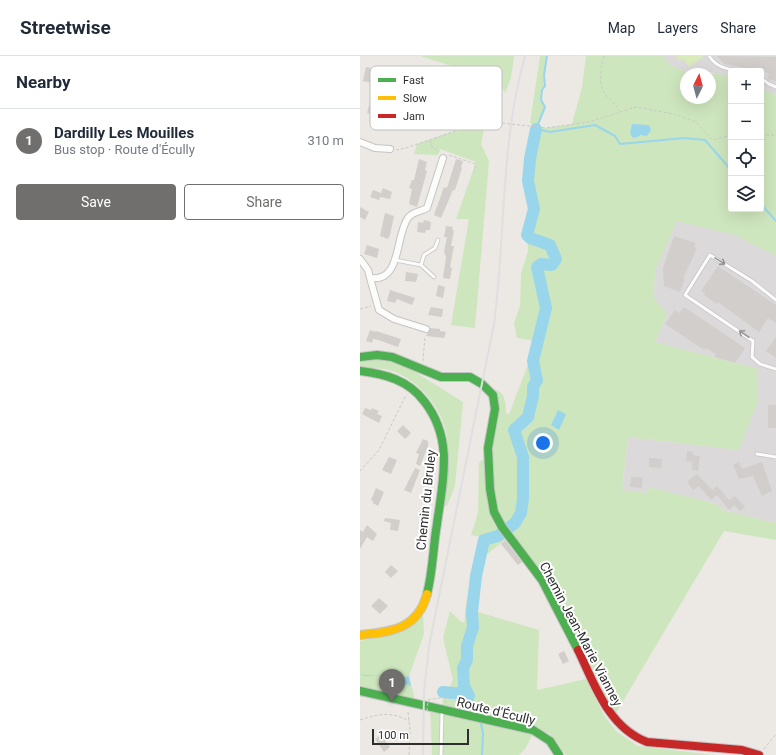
<!DOCTYPE html>
<meta charset="utf-8">
<style>
:root{--surface:#fff;--page:#f6f6f7;--text:#1f2937;--muted:#747a83;--line:#e0e1e3;--accent:#706f6e}
body{margin:0;font-family:Roboto,sans-serif;background:var(--page);color:var(--text)}
.controls{position:absolute;right:12px;top:12px;display:grid;overflow:hidden;border-radius:4px;box-shadow:0 4px 16px #0002}
.controls button{width:36px;height:36px;display:grid;place-items:center;padding:0;border:0;border-bottom:1px solid var(--line);background:var(--surface);color:var(--text);font:20px sans-serif}
.compass{position:absolute;left:320px;top:12px;width:36px;height:36px;border-radius:50%;background:var(--surface);box-shadow:0 4px 16px #0002;rotate:6deg}
.scale{position:absolute;left:12px;bottom:10px;width:97px;box-sizing:border-box;padding-left:4px;border:2px solid #2e2e2e;border-top:0;font-size:11px;line-height:14px;white-space:nowrap;color:#2e2e2e;-webkit-text-stroke:3px #fff;paint-order:stroke}
.you{position:absolute;left:183px;top:387px;width:14px;height:14px;margin:-10px;border:3px solid #fff;border-radius:50%;background:#1a73e8;box-shadow:0 0 0 6px #1a73e833}
.badge{display:grid;place-items:center;width:26px;height:26px;border-radius:50%;background:var(--accent);color:#fff;font-size:13px;font-weight:700}
.pin{position:absolute;translate:-50% -33px;filter:drop-shadow(0 1px 2px #0008)}
.pin::after{content:'';position:absolute;top:21px;width:14px;height:12px;background:inherit;clip-path:polygon(0 0,100% 0,50% 100%)}
.list{margin:0;padding:0;list-style:none}
h2{display:flex;justify-content:space-between;align-items:center;height:52px;margin:0;padding:0 16px;font-size:17px}
h2 small{font-size:13px;font-weight:400;color:var(--muted)}
.list li{display:grid;grid-template-columns:26px 1fr auto;gap:12px;align-items:center;box-sizing:border-box;height:64px;padding:0 16px;border-top:1px solid var(--line)}
.list b{display:block;font-size:15px;white-space:nowrap}
.list p{margin:0;font-size:13px;white-space:nowrap;color:var(--muted)}
.list em{font-size:13px;font-style:normal;color:var(--muted)}
.actions{display:flex;gap:8px;padding:12px 16px}
.actions a{flex:1;padding:9px 0;border:1px solid var(--accent);border-radius:4px;text-align:center;font-size:14px;color:var(--accent)}
.actions .main{background:var(--accent);color:#fff}
.icon{flex:none;width:22px;height:22px;fill:none;stroke:currentColor;stroke-width:2;stroke-linecap:round;stroke-linejoin:round}
.map{position:relative;flex:none;width:416px;height:699px;overflow:hidden}
header{display:flex;align-items:center;gap:24px;box-sizing:border-box;height:56px;padding:0 20px;background:var(--surface);border-bottom:1px solid var(--line)}
header strong{font-size:19px}
nav{display:flex;gap:22px;margin-inline-start:auto;font-size:14px}
main{display:flex}
aside{flex:1;background:var(--surface)}
.map>svg:first-child{display:block}
.industrial{fill:#dcd9db}
.green{fill:#cee6be;fill-rule:evenodd}
.pitch{fill:#d9eabb}
.water{fill:#99d6ec}
.lines{fill:none;stroke-linecap:round;stroke-linejoin:round}
.stream{stroke:#99d6ec;stroke-width:2}
.river{stroke:#99d6ec;stroke-width:12}
.building{fill:#d1cecb}
.lane-casing{stroke:#c5c4c5;stroke-width:4.5}
.street-casing{stroke:#c5c4c5;stroke-width:8}
.fast-casing{stroke:#c5c4c5;stroke-width:10}
.slow-casing{stroke:#c5c4c5;stroke-width:10}
.jam-casing{stroke:#c5c4c5;stroke-width:10}
.path{stroke:#c9c9c8;stroke-width:1;stroke-dasharray:3 2;stroke-linecap:butt}
.lane{stroke:#fcfcfb;stroke-width:3}
.street{stroke:#fcfcfb;stroke-width:6}
.fast{stroke:#4caf50;stroke-width:8}
.slow{stroke:#ffc107;stroke-width:8}
.jam{stroke:#c62828;stroke-width:8}
.rail{stroke:#dfdfe1;stroke-width:2}
.path-bridge{stroke:#c9c9c8;stroke-width:1;stroke-dasharray:3 2;stroke-linecap:butt}
.oneway{stroke:#959594}
.labels{text-anchor:middle;dominant-baseline:central;stroke-width:4;stroke-linejoin:round;paint-order:stroke}
.street-label{font-size:13px;fill:#2e2e2e;stroke:#fff}
.key{fill:#fff;stroke:#c0c0c0;stroke-width:1}
.key-label{font-size:11px;fill:#2e2e2e}
</style>
<header>
<strong>Streetwise</strong>
<nav><a>Map</a><a>Layers</a><a>Share</a></nav>
</header>
<main>
<aside>
<h2>Nearby<small></small></h2>
<ul class="list">
<li><span class="badge">1</span><div><b>Dardilly Les Mouilles</b><p>Bus stop · Route d'Écully</p></div><em>310 m</em></li>
</ul>
<div class="actions"><a class="main">Save</a><a>Share</a></div>
</aside>
<div class="map">
<svg width="416" height="699" viewBox="0 0 416 699">
<rect width="100%" height="100%" fill="#ece8e4"/>
<path class="industrial" d="M303 0H416V39L401 33V15H371V20L346 16H324L310 11 303 3Z
M316 164 375 179 416 200V467L362 454 356 448 289 431 287 437 262 434 268 381 379 394 398 313 295 286 307 258 294 242 295 215Z"/>
<path class="green" d="M60 0H154L151 22 145 37 139 25Z
M180 0H187L184 19 185 30 182 34 181 44 185 51 176 70 170 67Z
M226 0H303V3C321 21 347 15 371 20V153H401V33L416 39V200L375 179 317 165 295 215 294 242 307 258 295 286 398 313V345L379 394 268 381 262 434 287 437 289 431 356 448 362 454 416 467V484L364 475 253 662 182 524 144 476 145 484 126 499 115 555 179 574 177 634 226 623 245 661 257 676 278 690 355 699H206L190 678 176 672 165 693 159 699H72L70 648 82 650 84 633 88 634 93 624 83 582 90 555 101 566H105C103 553 116 491 125 482L111 479 118 457 119 407 122 404H128L133 333C145 335 146 346 146 357L149 358 177 285 157 282 154 267 160 250 161 217 168 195 167 175 174 153 168 125 170 103 176 71 186 72 212 68 222 31ZM326 18H350V42H326Z
M125 68 121 88 129 105 115 272 91 269 109 163H96L116 106 80 93 78 99 54 98 57 88 88 77Z
M26 303 44 309 103 346 95 430 87 450 82 449C84 428 90 404 87 382 84 352 55 319 25 313 17 312 8 313 0 313V304Z
M63 559 64 578 49 620 55 644 0 630V585C22 580 49 579 63 559Z"/>
<path class="pitch" d="M316 0H344L329 11 323 3 319 5Z"/>
<path class="water" d="M272 68 289 69 291 74 287 80 280 79 278 81 273 82 270 77Z
M198 354 206 358 199 374 191 369Z
M0 617 4 619 25 620 35 624 49 620 51 630 24 620H4Z"/>
<g class="lines">
<path class="stream" d="M187 0 184 19 185 30 182 34 181 44 185 51 176 73 190 76 235 69 255 80 260 88 324 82 345 84 371 114
M401 148 416 165
M109 640 117 650 118 658
M120 663 123 677 122 699"/>
<path class="river" d="M83 636 105 638 109 640
M109 640 104 630 103 612 107 604V590L113 571 112 556 116 520 124 484 138 480 155 467 161 457 163 443V401L154 374 168 361 173 340V331L177 324 173 305 186 252 177 211 181 208 192 209 196 203 190 189 170 182 167 179 174 153 168 125 170 103 176 73"/>
</g>
<path class="building" d="M357 0 416 1V25L408 23 409 17 364 8Z
M6 11 20 14 19 17 22 18 20 25 18 24 17 28 3 25Z
M11 42 19 46 20 43 31 46 29 55 13 54 12 58 7 57Z
M59 103 67 106 65 114 67 115 57 151 49 148 52 133 49 132 52 124H54Z
M96 103 103 105 101 111 102 112 95 134H93L81 162 74 159 84 131 87 132Z
M23 132 32 136 30 143 20 141 19 144 10 141 13 134 21 137Z
M0 151 9 156 5 164 0 161Z
M25 157 34 160 30 179 28 183 20 180Z
M64 164 71 166 70 174H66L65 177 57 176 58 166 63 167Z
M86 170 93 171 92 174H94L91 190H94L90 211 92 212 90 223 83 222 86 201 84 196 87 181H84Z
M314 180 336 187 334 191 337 192 323 223H325L320 236 304 230 303 212Z
M7 189 19 193 17 202 4 198Z
M358 210 416 249V267L408 262 399 276 358 246 357 248 344 239 345 237 341 235Z
M46 216 58 218 56 226 45 225Z
M78 229 85 231 83 242 76 240Z
M30 234 55 242 52 249 37 243 35 247 27 245Z
M71 251 83 253 82 261 68 259Z
M324 251 385 292 375 307 354 301 356 298 346 292 344 294 305 268 315 254 319 257Z
M70 272 80 273V275L86 276 84 282 66 280Z
M10 274 15 276 16 275 41 283 38 291 18 284 13 283 12 287 6 285Z
M416 281V302L406 295Z
M408 349H416V372H408Z
M5 352 11 354 12 352 19 355 17 358 22 360 19 367 2 358Z
M43 369 51 377 45 383 37 375Z
M63 383 68 385V390L60 410 56 408 59 398 56 397Z
M327 395 333 396V399L340 400 338 415 332 414V406L326 405Z
M29 401 37 404 31 418 22 414Z
M289 402 302 403 301 412 289 411Z
M379 406 382 413 402 406 412 435 402 440 393 420 379 423 373 409Z
M55 412 60 414 51 437 44 434Z
M337 418 352 434 357 430 369 444 375 440 385 451 380 455 374 449 369 454 357 439 351 444 339 430 333 434 327 426Z
M271 421 283 422 282 432 270 431Z
M16 432 24 436 18 450 13 447V445L11 444Z
M25 462 40 464 38 475 30 474 31 467 24 465Z
M7 469 17 478 13 485 7 481 0 493V474L3 476Z
M145 484 162 506 158 509 141 488Z
M31 509 38 515 31 522 25 516Z
M19 542 28 550 20 558 11 550Z
M204 595 209 605 203 608 198 598Z
M21 679 30 691 24 696 15 683Z"/>
<g class="lines">
<g class="lane-casing">
<path id="lane" d="M349 0C357 12 367 13 380 15
M401 22 409 28 416 31
M35 204 61 209
M74 221 61 209 64 199 75 192 78 184
M416 244 392 225 350 199 325 239 393 285 392 301 400 308 416 313
M397 398 416 401
M81 699 82 655"/>
</g>
<g class="street-casing">
<path id="street" d="M0 86 15 92 30 93
M0 203 8 214 10 222C42 227 35 179 48 162 53 155 61 156 67 152L83 102
M10 222 19 254 34 263 66 273"/>
</g>
<g class="fast-casing">
<path id="fast" d="M0 301 17 299 32 301 81 321H110L122 328 133 339 135 353 128 392 130 433 134 456 142 471 182 524 218 594
M0 315C25 318 48 324 64 345 94 383 83 424 77 468 73 491 73 515 67 538
M0 635 173 674 190 685 199 699"/>
</g>
<g class="slow-casing">
<path id="slow" d="M0 579C31 576 58 573 67 538"/>
</g>
<g class="jam-casing">
<path id="jam" d="M218 594C235 629 248 671 287 686L382 694 399 699"/>
</g>
<path class="path" d="M244 0C241 10 238 29 245 38 250 44 257 48 259 55
M401 79H416
M70 84 72 91 79 96
M36 94 46 92 98 74 125 68 142 67 186 72 229 66 276 51 314 58 336 66 353 84 371 79
M89 99 116 108 114 116
M0 253 11 250
M63 305 65 280
M0 415 19 394 46 339
M68 644 84 641 86 647
M48 656 50 674 49 699
M0 664C18 658 31 655 49 665
M404 693 416 678"/>
<use href="#lane" class="lane"/>
<use href="#street" class="street"/>
<use href="#fast" class="fast"/>
<use href="#slow" class="slow"/>
<use href="#jam" class="jam"/>
<path class="rail" d="M63 699 64 636 69 590 134 268C146 178 140 88 165 0"/>
<path class="path-bridge" d="M67 655 68 646"/>
</g>
<defs><path id="oneway-shaft" d="M-6 0H5M1.5-3L5.5 0L1.5 3" fill="none" stroke-width="1.6" stroke-linecap="round" stroke-linejoin="round"/></defs>
<g class="oneway">
<use href="#oneway-shaft" transform="translate(360 205) rotate(32)"/>
<use href="#oneway-shaft" transform="translate(384 278) rotate(-146)"/>
</g>
<g class="labels">
<g class="street-label">
<text transform="translate(66 444) rotate(-84)">Chemin du Bruley</text>
<text transform="translate(221 578) rotate(62)">Chemin Jean-Marie Vianney</text>
<text transform="translate(136 655) rotate(14)">Route d'Écully</text>
</g>
</g>
<rect x="10" y="10" width="132" height="64" rx="6" class="key"/>
<rect x="18" y="22" width="18" height="4" fill="#4caf50"/>
<rect x="18" y="40" width="18" height="4" fill="#ffc107"/>
<rect x="18" y="58" width="18" height="4" fill="#c62828"/>
<g class="key-label">
<text x="43" y="28">Fast</text>
<text x="43" y="46">Slow</text>
<text x="43" y="64">Jam</text>
</g>
</svg>
<div class="controls">
<button>+</button>
<button>−</button>
<button><svg class="icon" aria-label="locate" viewBox="0 0 24 24"><circle cx="12" cy="12" r="6"/><path d="M12 2v4M12 18v4M2 12h4M18 12h4"/></svg></button>
<button><svg class="icon" aria-label="layers" viewBox="0 0 24 24"><path d="M12 4l9 5-9 5-9-5zM3 14l9 5 9-5"/></svg></button>
</div>
<svg class="compass" viewBox="-18 -18 36 36"><path d="M0-13l5 13h-10z" fill="#e53935"/><path d="M0 13l5-13h-10z" fill="#747a83"/></svg>
<div class="scale">100 m</div>
<div class="you"></div>
<div class="pin badge" style="left:32px;top:646px">1</div>
</div>
</main>
